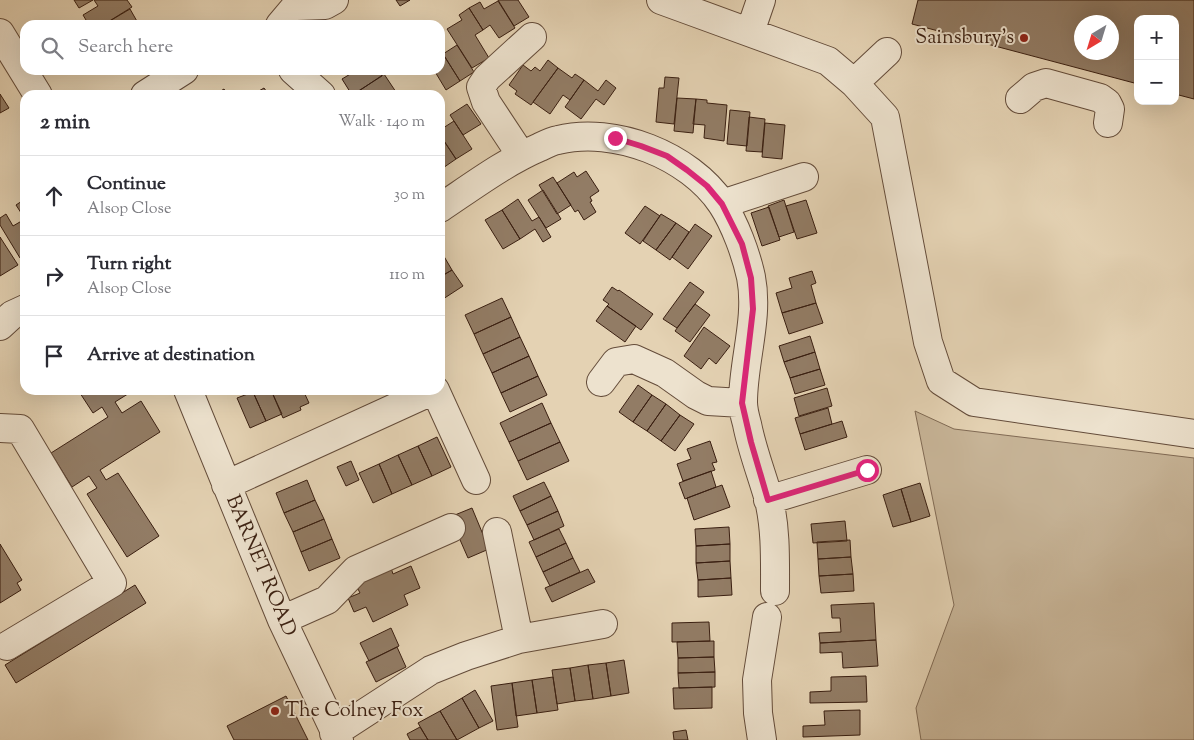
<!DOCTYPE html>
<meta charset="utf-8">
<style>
:root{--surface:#fff;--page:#f2f2f3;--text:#2b2b33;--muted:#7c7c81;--line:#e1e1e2}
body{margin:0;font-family:"Sorts Mill Goudy",serif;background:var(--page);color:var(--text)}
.controls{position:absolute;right:15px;top:15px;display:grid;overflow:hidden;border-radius:10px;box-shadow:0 5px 20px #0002}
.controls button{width:45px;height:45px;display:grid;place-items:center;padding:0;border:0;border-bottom:1px solid var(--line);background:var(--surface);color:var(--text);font:25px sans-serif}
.compass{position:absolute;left:1074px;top:15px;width:45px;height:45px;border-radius:50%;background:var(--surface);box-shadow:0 5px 20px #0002;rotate:218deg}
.stop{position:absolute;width:15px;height:15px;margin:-11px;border:4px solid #db2777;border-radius:50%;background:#fff}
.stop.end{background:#db2777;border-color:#fff;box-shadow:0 1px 5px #0008}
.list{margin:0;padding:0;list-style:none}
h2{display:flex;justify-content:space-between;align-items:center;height:65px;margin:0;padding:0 20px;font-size:21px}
h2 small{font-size:16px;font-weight:400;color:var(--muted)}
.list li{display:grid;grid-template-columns:32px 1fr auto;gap:15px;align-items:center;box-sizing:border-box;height:80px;padding:0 20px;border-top:1px solid var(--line)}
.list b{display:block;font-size:19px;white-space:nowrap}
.list p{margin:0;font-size:16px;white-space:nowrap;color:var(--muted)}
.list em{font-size:16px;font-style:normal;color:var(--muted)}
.icon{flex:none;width:28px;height:28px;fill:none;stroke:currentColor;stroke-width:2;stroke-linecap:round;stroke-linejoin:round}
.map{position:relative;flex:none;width:1194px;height:740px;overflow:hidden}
.search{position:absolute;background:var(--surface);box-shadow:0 5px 20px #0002;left:20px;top:20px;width:425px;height:55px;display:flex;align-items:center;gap:12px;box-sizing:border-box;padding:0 18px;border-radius:15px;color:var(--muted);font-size:19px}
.panel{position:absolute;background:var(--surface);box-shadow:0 5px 20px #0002;left:20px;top:90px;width:425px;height:305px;border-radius:15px}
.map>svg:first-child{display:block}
.green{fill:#c7b497;stroke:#806a54}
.building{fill:#927c65;stroke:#3a1f11;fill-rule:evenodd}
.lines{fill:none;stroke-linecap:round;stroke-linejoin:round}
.minor-casing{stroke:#644c3a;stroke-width:30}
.minor{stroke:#ede2ce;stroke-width:28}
.route{stroke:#db2777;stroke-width:6}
.poi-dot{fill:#8f2418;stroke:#ede2ce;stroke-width:2}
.labels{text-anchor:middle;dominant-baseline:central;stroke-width:4;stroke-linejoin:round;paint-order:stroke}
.poi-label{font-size:20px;fill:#3a1f11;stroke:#ede2ce;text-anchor:end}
.street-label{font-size:20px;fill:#3a1f11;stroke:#ede2ce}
</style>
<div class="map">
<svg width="1194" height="740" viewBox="0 0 1194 740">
<rect width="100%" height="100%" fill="#e4d2b3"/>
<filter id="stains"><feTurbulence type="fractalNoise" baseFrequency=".004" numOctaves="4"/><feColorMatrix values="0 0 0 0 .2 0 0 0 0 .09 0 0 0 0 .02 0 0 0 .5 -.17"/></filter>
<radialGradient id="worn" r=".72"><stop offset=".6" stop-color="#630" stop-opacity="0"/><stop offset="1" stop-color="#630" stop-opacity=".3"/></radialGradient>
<path class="green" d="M915 411 954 429 1194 458V740H921L916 708 954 605Z"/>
<path class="building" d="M74 0H93L79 8Z
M94 0H127L132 7 103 25H89L83 15 98 6Z
M396 0H410L400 6Z
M518 0 529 17 514 26 498 0Z
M918 0H1194V99L1175 94V19H1138V84L912 24ZM1082 22H1112V52H1082Z
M498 1 515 28 499 38 490 25 483 30 469 8 480 2 484 9Z
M469 8 483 30 475 35 489 58 472 68 447 29 462 20 459 15Z
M130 9 138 23 134 25H103Z
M457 45 474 72 460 81 443 54Z
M443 54 460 81 446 90 434 70H440V56Z
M548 60 558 68 531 105 515 94 517 91 509 85 523 65 531 71 535 67 540 71Z
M558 68 572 78 575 74 584 80 570 100 563 95 550 114 533 102Z
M350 70H378L382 76 352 95 342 79 352 73Z
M384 74 396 92 391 95H357L356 93Z
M665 77 679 78 674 124 656 122 659 88H664Z
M584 80 598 91 606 80 616 88 604 105 596 99 581 119 565 107Z
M264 88 269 95H252Z
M224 89 228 95H214Z
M0 94 9 108 0 113Z
M677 98 696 99 693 133 674 131Z
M696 99 707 100V103L727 105 724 141 704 138 705 125 693 124Z
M467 104 481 124 463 135 450 115Z
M730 110 750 112 747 146 727 144Z
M749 117 765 119 762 152 746 151Z
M454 121 472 149 456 159 440 135V130Z
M765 123 785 125 782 159 762 157Z
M440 135 456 159 440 170Z
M586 171 599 191 590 197 592 201 590 202 596 212 584 220 578 210 575 212 557 183 574 172 577 177Z
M553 177 571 205 557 214 539 185Z
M543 190 561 219 546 228 528 200Z
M25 199V255L20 258 0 225V218L6 214 13 226 25 219 16 205Z
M518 199 532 221 539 217 551 237 543 242 535 229 520 239 502 210Z
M784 200 794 232 779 237 768 206Z
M806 200 817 233 797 239 786 206Z
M645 206 660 216 640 244 625 233Z
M769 207 780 240 762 246 751 213Z
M502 210 520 239 503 249 485 220Z
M661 214 676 223 656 250 643 241Z
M676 223 689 232 670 260 656 250Z
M695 224 712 236 688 269 672 257Z
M0 237 18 265 0 276Z
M442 253 452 270 440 277V255Z
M452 270 463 286 440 301V277Z
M812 271 816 283 811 285 816 303 782 313 776 293 792 288 789 278Z
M690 282 704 292 677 328 663 319Z
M612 287 618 291 619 290 653 314 641 330 607 306 609 304 603 300Z
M502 298 511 317 474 334 465 315Z
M816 303 823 323 789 334 782 313Z
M695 304 710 315 690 342 675 331Z
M607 306 636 326 625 342 596 321Z
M511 317 520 337 483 354 474 334Z
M704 327 730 346 716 364 709 358 701 369 684 356Z
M810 336 815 352 784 362 779 346Z
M520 337 529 356 492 373 483 354Z
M815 352 820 369 790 378 784 362Z
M529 356 538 376 501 393 492 373Z
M820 369 825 385 795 394 790 378Z
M538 376 547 395 510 412 501 393Z
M638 385 652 395 633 422 619 412Z
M827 388 832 406 799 416 794 398Z
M78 390H130L131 392 115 402 122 413 141 401 160 432 100 470 106 480 118 473 159 536 127 557 87 494 97 488 89 476 72 487 51 453 108 417 102 407 93 413Z
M256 390H271L282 414 266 421 253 392Z
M271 390H303L309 403 300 407 301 410 283 418Z
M253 392 266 421 250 428 237 398Z
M652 395 666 404 647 431 633 422Z
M542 403 551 423 509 442 500 423Z
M666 404 680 415 661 441 647 431Z
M828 408 832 424 800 434 795 418Z
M680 415 694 424 675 451 661 441Z
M842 421 847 437 805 450 800 434Z
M551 423 560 442 518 461 509 442Z
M437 437 451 467 432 476 418 446Z
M710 441 717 462 712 463 715 470 683 481 677 464 691 459 687 449Z
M560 442 569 461 527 480 518 461Z
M418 446 432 476 412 485 398 455Z
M398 455 412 485 392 494 379 464Z
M351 461 359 480 346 486 337 467Z
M379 464 392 494 373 503 359 473Z
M711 471 716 487 685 499 679 483Z
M307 480 315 500 284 513 276 493Z
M544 482 551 496 520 511 513 496Z
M920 483 930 516 911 522 901 489Z
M722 485 730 507 694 520 687 498Z
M901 489 911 522 893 527 883 495Z
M551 496 558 511 527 525 520 511Z
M315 500 324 519 293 532 284 513Z
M472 508 489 549 468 558 450 517Z
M558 511 564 526 534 540 527 525Z
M324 519 332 539 301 552 293 532Z
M845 521 847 541 813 543 811 524Z
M729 527 730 544 696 546 695 529Z
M559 529 566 543 536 557 529 542Z
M332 539 340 558 309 571 301 552Z
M850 540 851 557 818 559 817 542Z
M566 543 573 558 543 572 536 557Z
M0 544 22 580 17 583 21 590 0 603Z
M730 544V561L696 563V546Z
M851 557 853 574 819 576 818 559Z
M573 558 580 572 550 586 543 572Z
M730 561 731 578 698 580 696 563Z
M390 565 393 574 411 566 420 588 404 595 408 605 373 622 366 607 354 612 348 598 360 593 354 581Z
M588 569 595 582 552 602 545 588Z
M853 574 854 591 821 593 819 576Z
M731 578 732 595 698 597V580Z
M135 585 146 603 16 683 5 665Z
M874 603 876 640 820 643 819 633 841 632 840 618H832L831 605Z
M709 622 710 641 672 642V623Z
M391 628 399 646 369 661 360 643Z
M876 640 878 666 843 668 842 652 820 653V643Z
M714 641V657L678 658 677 642Z
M397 647 406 667 376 682 366 662Z
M714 657 715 672 678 673V658Z
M624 660 629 693 611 696 606 663Z
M606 663 611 696 593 699 588 665Z
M588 665 593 699 575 701 570 668Z
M570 668 575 701 557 704 552 670Z
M715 672V687L679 688 678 673Z
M866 676 867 702 810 703V692L831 691V677Z
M553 677 558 710 537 713 532 680Z
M532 680 537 713 516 716 512 683Z
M512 683 518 727 497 730 491 686Z
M712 687V708L674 709 673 688Z
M475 690 493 721 479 728 462 698Z
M286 696 308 740H234L227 726Z
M462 698 479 728 457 740 440 711Z
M860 710V735L803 737V726L825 725 824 711Z
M440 711 457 740H428L418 723Z
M420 727 428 740H410L407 734Z
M686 730 688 740H674L673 732Z"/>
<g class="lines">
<g class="minor-casing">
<path id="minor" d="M661 0 828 61 854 83 885 117 928 342 941 381 974 402 1194 434
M280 25 296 6 325 5 334 0
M750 32 761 0
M0 33 38 95
M293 70 321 95
M854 83 887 52
M145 95 184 70
M1020 99 1034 87 1046 83 1100 98 1107 103 1110 109 1108 123
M521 155 486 102 481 87 487 78 532 37
M722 204 804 177
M440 208C473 186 505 162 540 147 546 144 552 141 558 140 614 126 689 155 722 204 735 224 746 254 751 277 759 318 743 361 743 402 743 409 745 417 747 424 752 450 762 475 769 500 776 530 775 560 775 591
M0 326 12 315 25 309
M601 382 616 362 634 359 665 373 696 395 708 401 742 403
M188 390 282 620 339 740
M435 390 476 480
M0 428 20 429 112 583 7 646
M226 485 434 390
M768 500 867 470
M497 532 519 639
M282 620 327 600 356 570 451 528
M334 733 431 670 466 656 519 639 603 624
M762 740 758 713 757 680 767 617"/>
</g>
<use href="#minor" class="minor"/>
</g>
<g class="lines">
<path class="route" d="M615 138 641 146 667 156 687 170 707 186 722 204 742 244 751 278 753 309 742 403 751 442 768 500 867 470"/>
</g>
<g class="poi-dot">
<circle cx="1024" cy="38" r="5"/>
<circle cx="275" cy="711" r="5"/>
</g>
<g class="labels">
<g class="poi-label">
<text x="1014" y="38">Sainsbury's</text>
<text x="285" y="711" text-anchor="start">The Colney Fox</text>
</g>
<g class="street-label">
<text transform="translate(260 566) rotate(67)">BARNET ROAD</text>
</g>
</g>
<rect width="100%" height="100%" filter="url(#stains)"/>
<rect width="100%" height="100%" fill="url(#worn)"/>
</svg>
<div class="controls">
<button>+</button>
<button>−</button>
</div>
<svg class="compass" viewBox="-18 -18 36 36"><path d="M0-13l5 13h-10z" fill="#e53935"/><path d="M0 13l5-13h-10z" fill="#7c7c81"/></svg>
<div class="stop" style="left:867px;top:470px"></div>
<div class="stop end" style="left:615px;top:138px"></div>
<div class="search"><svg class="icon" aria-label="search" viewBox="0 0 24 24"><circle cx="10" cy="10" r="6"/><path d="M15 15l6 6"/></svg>Search here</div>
<section class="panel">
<h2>2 min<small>Walk · 140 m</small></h2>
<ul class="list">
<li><svg class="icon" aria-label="ahead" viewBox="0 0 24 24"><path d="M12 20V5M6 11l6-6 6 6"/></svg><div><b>Continue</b><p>Alsop Close</p></div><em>30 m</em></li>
<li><svg class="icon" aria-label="right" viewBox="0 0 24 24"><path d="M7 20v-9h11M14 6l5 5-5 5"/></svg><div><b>Turn right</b><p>Alsop Close</p></div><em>110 m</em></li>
<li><svg class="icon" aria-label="arrive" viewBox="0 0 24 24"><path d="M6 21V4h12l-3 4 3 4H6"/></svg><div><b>Arrive at destination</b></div></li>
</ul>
</section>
</div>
